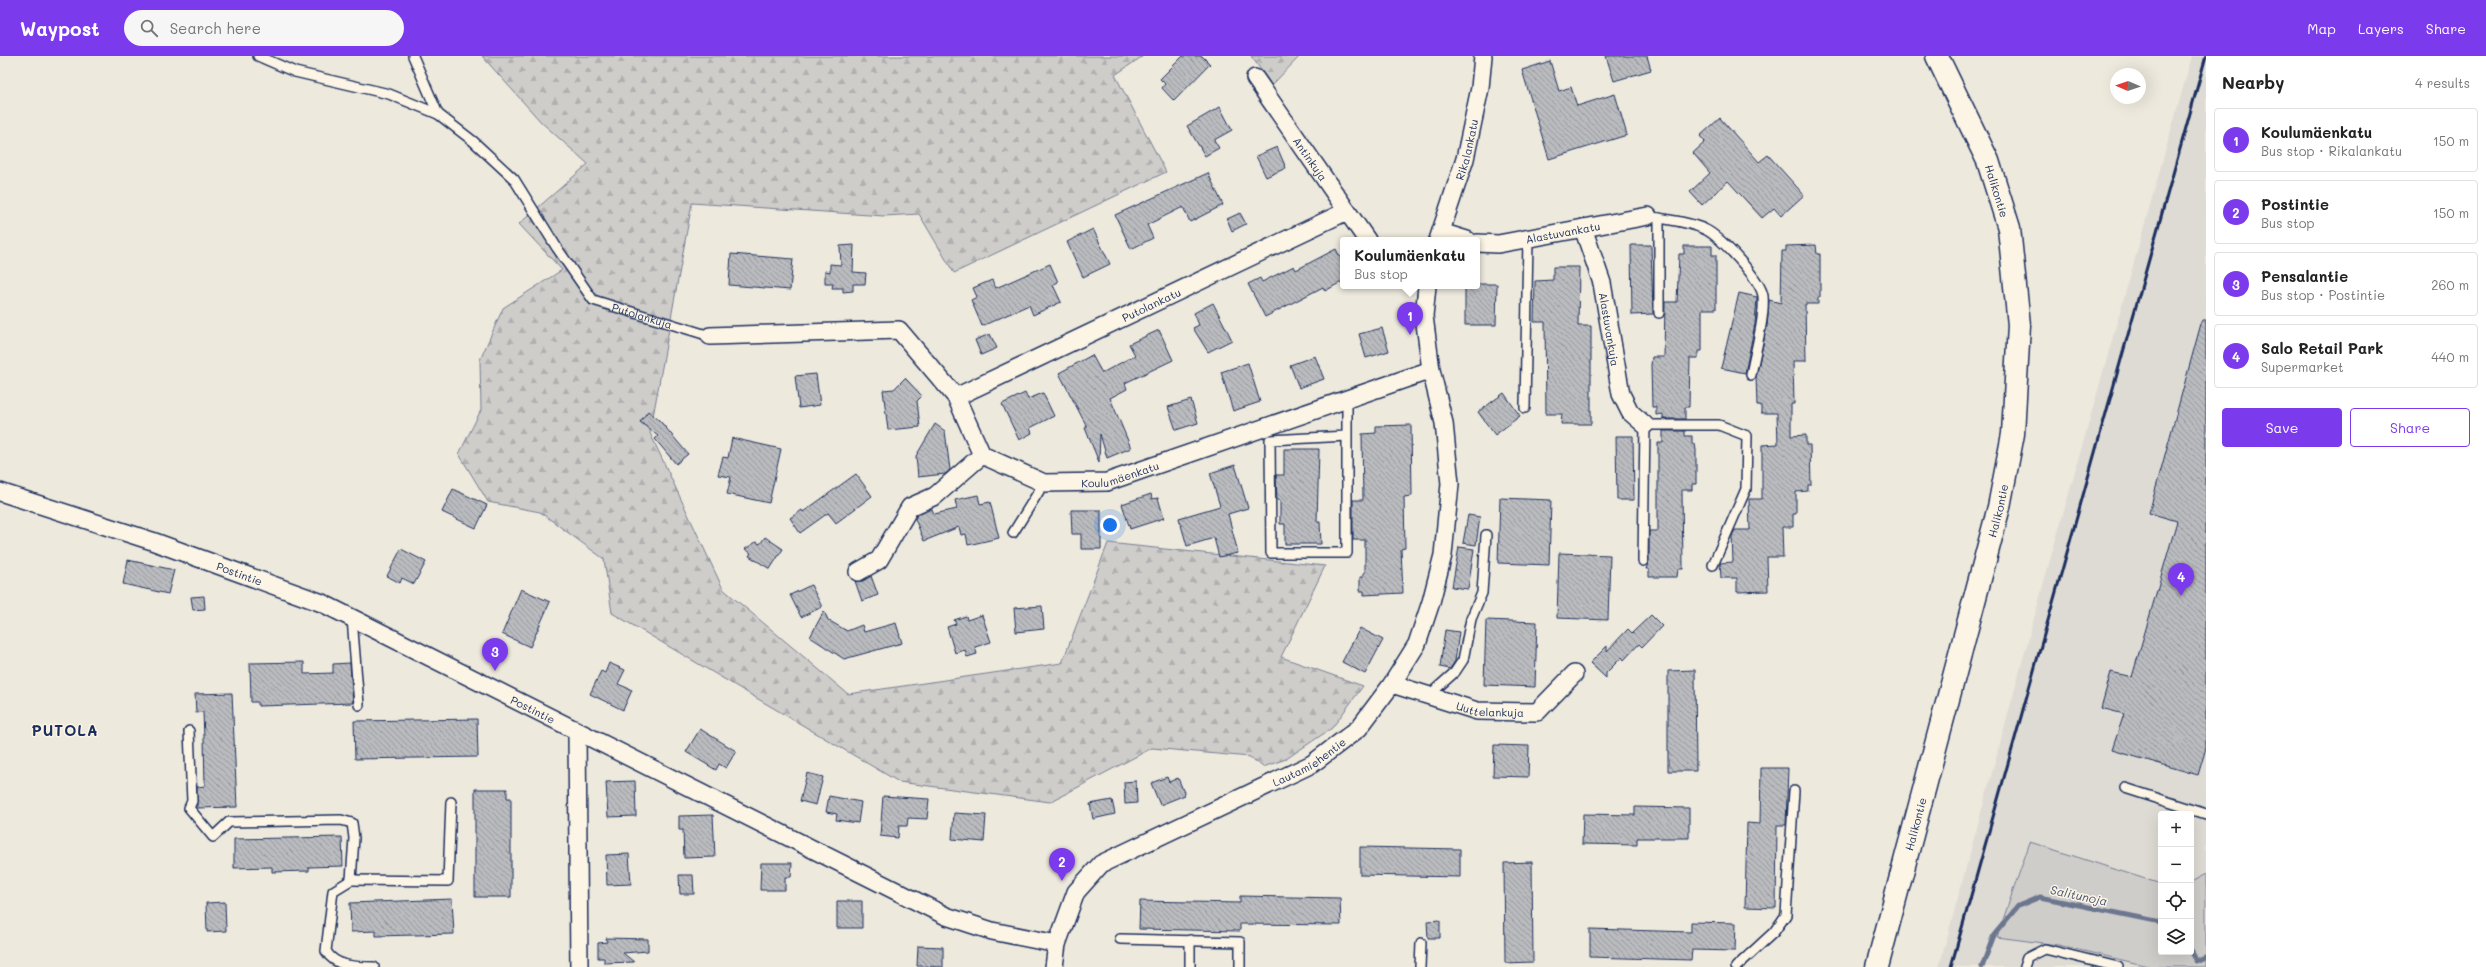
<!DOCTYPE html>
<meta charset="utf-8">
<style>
:root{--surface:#fff;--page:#f6f6f6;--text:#222;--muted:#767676;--line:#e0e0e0;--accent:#7c3aed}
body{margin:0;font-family:Mali,sans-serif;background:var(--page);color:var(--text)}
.controls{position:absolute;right:12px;bottom:12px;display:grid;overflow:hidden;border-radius:4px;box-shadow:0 4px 16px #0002}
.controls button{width:36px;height:36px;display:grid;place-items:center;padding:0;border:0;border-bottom:1px solid var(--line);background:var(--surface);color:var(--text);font:20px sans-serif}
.compass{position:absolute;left:2110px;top:12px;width:36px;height:36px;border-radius:50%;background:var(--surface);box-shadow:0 4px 16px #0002;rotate:272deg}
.you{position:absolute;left:1110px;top:469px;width:14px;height:14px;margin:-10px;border:3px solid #fff;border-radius:50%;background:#1a73e8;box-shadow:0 0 0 6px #1a73e833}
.badge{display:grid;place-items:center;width:26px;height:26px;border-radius:50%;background:var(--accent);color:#fff;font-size:13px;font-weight:700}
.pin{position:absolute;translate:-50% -33px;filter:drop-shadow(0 1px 2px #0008)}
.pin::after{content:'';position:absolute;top:21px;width:14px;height:12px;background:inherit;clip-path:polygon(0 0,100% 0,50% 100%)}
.popup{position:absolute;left:1340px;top:181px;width:140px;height:52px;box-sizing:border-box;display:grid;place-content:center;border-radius:4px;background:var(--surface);filter:drop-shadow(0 1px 3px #0005);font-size:13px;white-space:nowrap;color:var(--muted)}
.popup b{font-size:15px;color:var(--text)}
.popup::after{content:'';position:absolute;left:50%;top:100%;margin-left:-8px;border:8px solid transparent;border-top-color:var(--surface)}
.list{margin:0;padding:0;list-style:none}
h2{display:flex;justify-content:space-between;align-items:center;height:52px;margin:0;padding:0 16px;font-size:17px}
h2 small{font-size:13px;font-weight:400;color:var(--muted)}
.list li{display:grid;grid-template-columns:26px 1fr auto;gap:12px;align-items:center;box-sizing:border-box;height:64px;margin:0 8px 8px;padding:0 8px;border:1px solid var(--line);border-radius:4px}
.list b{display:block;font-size:15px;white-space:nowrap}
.list p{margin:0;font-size:13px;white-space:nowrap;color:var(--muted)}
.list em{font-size:13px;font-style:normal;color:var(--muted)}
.actions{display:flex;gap:8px;padding:12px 16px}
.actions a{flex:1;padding:9px 0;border:1px solid var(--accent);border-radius:4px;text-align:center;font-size:14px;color:var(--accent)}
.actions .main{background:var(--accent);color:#fff}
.icon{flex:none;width:22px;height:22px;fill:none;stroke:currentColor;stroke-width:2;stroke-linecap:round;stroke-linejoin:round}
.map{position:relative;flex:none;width:2206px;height:911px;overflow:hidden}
header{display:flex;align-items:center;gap:24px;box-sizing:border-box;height:56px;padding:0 20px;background:var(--accent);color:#fff}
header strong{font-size:19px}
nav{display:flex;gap:22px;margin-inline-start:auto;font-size:14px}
.search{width:280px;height:36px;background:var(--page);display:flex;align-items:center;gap:10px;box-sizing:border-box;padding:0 14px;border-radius:22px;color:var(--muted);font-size:15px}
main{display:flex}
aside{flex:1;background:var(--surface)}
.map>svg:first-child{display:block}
.built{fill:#dedbd4;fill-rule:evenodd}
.grass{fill:#cfcdca;stroke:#757e94}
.forest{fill:url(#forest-firs);stroke:#757e94}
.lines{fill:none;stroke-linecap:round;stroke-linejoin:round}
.stream{stroke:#6c778f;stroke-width:5}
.building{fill:url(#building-back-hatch);stroke:#1b2f5e}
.lane-casing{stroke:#1b2f5e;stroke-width:12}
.street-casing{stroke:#1b2f5e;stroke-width:20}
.secondary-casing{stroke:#1b2f5e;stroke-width:25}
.lane{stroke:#fcf5e5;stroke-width:9}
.street{stroke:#fcf5e5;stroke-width:17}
.secondary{stroke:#fcf5e5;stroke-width:22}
.rail{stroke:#1b2f5e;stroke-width:3}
.labels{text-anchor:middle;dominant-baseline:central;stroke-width:3;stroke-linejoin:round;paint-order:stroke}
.street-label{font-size:11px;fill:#1b2f5e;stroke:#fcf5e5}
.water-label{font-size:12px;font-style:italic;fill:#445376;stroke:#fcf5e5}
.district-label{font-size:15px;font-weight:bold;letter-spacing:1px;fill:#1b2f5e;stroke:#fcf5e5}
</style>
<header>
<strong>Waypost</strong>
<div class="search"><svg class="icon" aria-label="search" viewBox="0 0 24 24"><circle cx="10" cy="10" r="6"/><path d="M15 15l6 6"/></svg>Search here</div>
<nav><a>Map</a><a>Layers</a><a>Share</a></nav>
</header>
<main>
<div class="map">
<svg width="2206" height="911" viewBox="0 0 2206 911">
<defs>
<pattern id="forest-firs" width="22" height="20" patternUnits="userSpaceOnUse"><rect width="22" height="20" fill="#cfcdca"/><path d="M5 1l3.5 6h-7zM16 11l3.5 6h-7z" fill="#b1b0b0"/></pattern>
<pattern id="building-back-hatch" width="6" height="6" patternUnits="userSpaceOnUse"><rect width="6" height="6" fill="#babbbe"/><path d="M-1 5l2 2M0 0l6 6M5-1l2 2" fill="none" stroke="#96989e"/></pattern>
</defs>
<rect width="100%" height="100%" fill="#eee9dd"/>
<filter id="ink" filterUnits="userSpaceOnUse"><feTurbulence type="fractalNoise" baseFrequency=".025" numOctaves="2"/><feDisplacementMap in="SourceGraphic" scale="8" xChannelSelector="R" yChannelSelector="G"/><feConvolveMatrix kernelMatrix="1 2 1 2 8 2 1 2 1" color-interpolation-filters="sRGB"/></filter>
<g filter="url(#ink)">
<path class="built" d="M2192 0H2206V911H1939L2045 522ZM2161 758H2191V896H2161Z"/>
<path class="grass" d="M2030 786 2161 828V896H2191V826L2206 818V911H2152L2058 889 1997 881Z"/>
<path class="forest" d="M482 0H1143L1115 19 1166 116 954 217 919 158 884 160 692 147 650 377 723 533 848 638 1062 607 1108 487 1325 510 1281 601 1363 630 1332 672 1286 703 1263 711 1250 701 1152 692 1050 746 899 726 612 557 604 503 540 456 488 446 459 398 481 354 480 304 503 252 562 214 519 168 588 108 541 66Z
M1251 0H1300L1272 29Z"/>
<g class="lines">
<path class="stream" d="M2191 895 2197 905 2206 901
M1982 911 1994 879 2018 850 2040 841 2161 866"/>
</g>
<path class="building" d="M1183 0H1202L1210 8 1174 45 1162 32 1165 28 1160 23Z
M1606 0H1647L1651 14 1614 25Z
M1550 5 1559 35 1571 31 1577 50 1615 38 1627 79 1549 103 1522 14Z
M1220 51 1232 74 1214 84 1219 92 1205 100 1187 70Z
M1720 62 1759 106 1768 99 1804 139 1781 160 1774 152 1762 162 1728 125 1702 149 1690 136 1710 117 1693 97 1705 86 1700 80Z
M1277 91 1286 112 1266 121 1256 100Z
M1208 117 1223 149 1190 166 1183 151 1147 169 1153 182 1131 193 1115 159Z
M1240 157 1246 168 1232 175 1227 163Z
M1093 173 1110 208 1083 221 1067 186Z
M854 189 853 216 866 217 865 228H853V235L843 236V232H832L833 228H825V215L830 216V208L841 209 840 190Z
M1631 189H1651L1653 258 1632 259Z
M1816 189 1817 198H1820V241H1818V248H1805L1806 305H1793L1794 348H1791V380L1806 379V389H1810L1811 429H1808V435L1796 436V458H1793V471H1782L1783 501H1767L1768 535 1737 536V522H1721L1720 507 1733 506 1732 480 1735 474H1750L1749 443H1762V389L1778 388 1777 357H1761V349H1757L1756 321 1767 270 1769 244 1781 247 1782 195H1786V190Z
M1684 190H1712V199H1716V253H1702V295H1698V302H1690L1689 351H1685V363H1663V358L1656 359V351H1652L1651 309 1652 301H1664L1665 246H1677L1679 198H1684Z
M1336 193 1343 207V225L1325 235 1323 231 1265 261 1248 228 1260 222 1262 226 1294 210 1296 214Z
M731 198 793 203 790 234 729 229Z
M1050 208 1058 226 1053 229 1061 246 1033 259 1029 249 982 270 971 244 977 241 973 232 992 224 996 232Z
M1553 211H1579L1578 270H1591V368H1561L1562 358H1546L1545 266H1534L1535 225 1553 224Z
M1477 228H1497L1496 269H1465V230H1477Z
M1739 237 1757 241 1755 268 1745 317 1721 312Z
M1213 247 1232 284 1208 296 1193 272 1199 269 1194 257Z
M2202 264H2206V692L2198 719 2112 694 2124 658 2101 652 2111 616 2132 621 2177 465 2149 457Z
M1382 272 1389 295 1366 302 1359 278Z
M1159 274 1173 304 1125 327 1127 333 1110 342 1131 392 1107 402 1100 378 1099 406 1085 372 1087 371 1059 317 1092 299 1102 317 1135 299 1129 288Z
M990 278 997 292 981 299 975 284Z
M1315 300 1324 323 1299 332 1290 309Z
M1248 307 1260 346 1233 355 1221 316Z
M816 318 820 349 799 352 795 320Z
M905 322 922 340 917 345 920 371 888 374 883 334 894 333Z
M1025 337 1028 343 1043 337 1054 360 1030 372 1032 377 1019 384 1002 348Z
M1504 337 1520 360 1495 379 1478 356Z
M1191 344 1198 367 1176 374 1168 351Z
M648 355 660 365 688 398 676 408 655 383 658 380 640 366Z
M935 368 945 375 950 414 945 418 918 421 916 400Z
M1411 369 1412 440 1404 441 1405 492 1401 493 1403 537 1364 539V535H1360V521H1363V517H1365V484H1353V444H1363L1362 378 1376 377V370Z
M1663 375H1685V380H1692V388H1695L1696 394V428H1692V434H1682L1683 513H1678L1677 521H1649V513H1646L1649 505V475H1658V387H1663Z
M1616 380H1633L1634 444H1617Z
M732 382 781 393 769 447 727 438 731 421 718 419 723 401 728 402Z
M1284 393H1319L1317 466H1320L1321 488H1285V468H1280V444H1277L1276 419H1284Z
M1235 409 1248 452 1228 458 1238 497 1219 501 1214 482 1187 490 1179 462 1220 450 1210 417Z
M856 418 872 440 836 467 828 457 800 477 790 462 802 454 803 456Z
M453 433 487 449 476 472 442 456Z
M1151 438 1152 443 1158 442 1164 462 1130 473 1122 448Z
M978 439 980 448 990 446 999 482 968 489 966 478 961 479 959 471 924 485 915 463 917 459 932 453 934 458 957 453 955 444Z
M1500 442 1551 444 1549 509 1498 507Z
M1071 454H1101V493H1081V478H1072Z
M1468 459 1480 461 1476 489 1463 487Z
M765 481 783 493 770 513 749 500 751 497 745 493 756 486 760 488Z
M1459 491 1474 493 1468 533 1452 531Z
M401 493 426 506 414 528 402 522 400 527 387 520Z
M1559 497 1610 499 1608 564 1557 562Z
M128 504 174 514 168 538 123 528Z
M871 520 878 539 862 545 855 525H863Z
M811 529 822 551 801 561 790 539Z
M521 533 550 546 530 591 502 578Z
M204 540 205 553 193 554 191 541Z
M1042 550 1044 573 1016 576 1014 552Z
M824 555 828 564 847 575 862 569 864 576 896 567 902 587 844 603 810 581Z
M982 559 991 586 975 591 977 598 967 601 965 594 955 597 947 571 956 568 954 564 966 560 967 564Z
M1651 559 1662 570 1642 591 1639 588 1624 604 1622 601 1606 617V622L1590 607 1607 590V595L1628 573 1632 577Z
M1486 564 1537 566 1535 631 1484 629Z
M1360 572 1383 584 1365 618 1342 606Z
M1445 574 1459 576 1455 605 1450 613 1440 611Z
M304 606V618L333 617V608L350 607 353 647 258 650V646H251L250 607Z
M609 607 625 614 618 628 632 634 623 654 590 638 601 615 605 617Z
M1695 614 1696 715H1668V615Z
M232 637 237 751 197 752V731L205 730 204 682 203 656 196 657 195 638Z
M477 663 478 701 355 703 354 665Z
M700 673 736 695 726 712 719 708 716 714 686 696Z
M1494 689 1529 690 1528 721 1493 720Z
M1761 712H1788L1786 769H1777L1776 852 1745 851 1747 767 1760 768Z
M807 717 823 721 816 749 800 745Z
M1167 721 1169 726 1178 722 1185 739 1160 749 1151 727Z
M635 725 636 760 608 761 606 726Z
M1136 725 1137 747 1125 748 1124 726Z
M475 733H507V742H511V841H475Z
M829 740 861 746 858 767 836 764 837 758 826 756Z
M883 740 929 743 927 763 908 762 907 770H899L898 782 880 780Z
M1112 744 1115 758 1093 763 1090 748Z
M1635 751 1689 752V782H1637V789L1582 788 1583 758 1635 759Z
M954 757 986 759 984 786 952 783Z
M713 759 715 801 684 802 683 774H679V760Z
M342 781 343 810 309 811V815L272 816V811L234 812V783Z
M1360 791 1460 793V821L1360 819Z
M629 798 631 828 607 829 606 799Z
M1532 806 1533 906 1505 907 1504 807Z
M761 807H792L791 821H785V834H760Z
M679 819H693L694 838H680Z
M1240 840 1340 842 1341 869 1240 868V875L1139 873 1140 845 1240 847Z
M452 843 454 878 376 880V875L351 876 350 847Z
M837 845H862V872H837Z
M225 846 226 875 207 876 206 847Z
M1440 864V882H1428L1427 865Z
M1691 866 1736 867 1735 895 1692 894 1691 904 1590 901V873L1691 876Z
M606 882 648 883V895L623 897 634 906 604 907V902H598V887L607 886Z
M918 890 943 891V911L917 910Z"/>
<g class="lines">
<g class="lane-casing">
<g id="lane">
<path id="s1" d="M258 0 295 16 389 38 438 58 473 85 514 123 557 192 593 244 710 280"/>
<path d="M413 0 438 58"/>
<path d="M1648 160C1666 164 1687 165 1704 173 1719 179 1761 224 1763 240 1765 262 1755 296 1751 319"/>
<path d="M1659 257V162"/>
<path d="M1347 344V497H1271L1270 384 1347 380"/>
<path d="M1525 352 1528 183"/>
<path d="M1013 477 1044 427"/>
<path d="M1643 505 1645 369H1719L1747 380 1746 433 1713 509"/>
<path d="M352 562 359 649"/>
<path d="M1428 640 1455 616 1463 604 1471 563 1482 537 1486 479"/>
<path d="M189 675 192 745 189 752 213 781 229 766 341 764 352 767 354 782 351 824 333 835 326 895C335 911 356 911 374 911"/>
<path d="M2125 732 2206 758"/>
<path d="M351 824 448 825 451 746"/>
<path d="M1120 883 1240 886V911"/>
<path d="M1190 911V884"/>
<path d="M1420 911 1421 887"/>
<path d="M1736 911 1774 876 1786 859 1794 735"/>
<path d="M2024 911 2027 902 2045 893 2118 911"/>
</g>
</g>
<g class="street-casing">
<g id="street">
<path id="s2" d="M1255 22 1367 184"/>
<path id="s3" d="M1583 172 1602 227 1621 338 1630 356 1645 369"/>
<path d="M1441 176 1467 184"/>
<path id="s4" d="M1438 184 1465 103 1480 32 1483 0"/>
<path id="s5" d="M1477 187 1498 188 1648 160"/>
<path id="s6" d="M710 280 899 274 956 341 982 399 1044 427 1107 426 1431 314"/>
<path id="s7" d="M956 341 1347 155"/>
<path id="s8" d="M0 436 152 485 322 547 946 860 992 875 1057 888"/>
<path d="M858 516 879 504 910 451 935 440 982 399"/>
<path id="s9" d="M1392 628 1477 655 1537 656 1574 618"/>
<path d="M577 676 579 911"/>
<path id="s10" d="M1054 911 1057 888 1076 836 1101 808 1312 708 1359 672 1392 628 1417 588 1431 546 1443 499 1450 428 1444 367 1431 314 1424 260 1427 230"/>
</g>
</g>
<g class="secondary-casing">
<g id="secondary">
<path id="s11" d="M1877 911 1999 451 2013 378 2019 269 2009 172 1988 105 1937 0"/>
</g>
</g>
<use href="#lane" class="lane"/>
<use href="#street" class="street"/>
<use href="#secondary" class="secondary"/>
<path class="rail" d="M1951 911 2206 0"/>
</g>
</g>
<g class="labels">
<g class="street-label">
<text stroke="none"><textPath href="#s4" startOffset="95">Rikalankatu</textPath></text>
<text stroke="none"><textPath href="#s2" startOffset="98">Antinkuja</textPath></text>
<text transform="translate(1997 135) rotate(73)">Halikontie</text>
<text stroke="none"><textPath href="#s5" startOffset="87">Alastuvankatu</textPath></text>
<text stroke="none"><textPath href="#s7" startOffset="216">Putolankatu</textPath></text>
<text stroke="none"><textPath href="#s1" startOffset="486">Putolankuja</textPath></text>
<text stroke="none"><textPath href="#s3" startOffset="105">Alastuvankuja</textPath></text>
<text stroke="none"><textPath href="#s6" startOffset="486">Koulumäenkatu</textPath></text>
<text stroke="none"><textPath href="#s11" startOffset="472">Halikontie</textPath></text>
<text stroke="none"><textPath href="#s8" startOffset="253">Postintie</textPath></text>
<text stroke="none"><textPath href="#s9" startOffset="102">Uuttelankuja</textPath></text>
<text stroke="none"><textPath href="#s8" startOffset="577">Postintie</textPath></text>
<text stroke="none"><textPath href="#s10" startOffset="348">Lautamiehentie</textPath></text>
<text stroke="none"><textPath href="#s11" startOffset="148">Halikontie</textPath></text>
</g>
<g class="water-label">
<text transform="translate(2079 839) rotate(12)">Salitunoja</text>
</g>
<g class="district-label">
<text x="65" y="674">PUTOLA</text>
</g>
</g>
</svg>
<div class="controls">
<button>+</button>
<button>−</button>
<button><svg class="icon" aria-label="locate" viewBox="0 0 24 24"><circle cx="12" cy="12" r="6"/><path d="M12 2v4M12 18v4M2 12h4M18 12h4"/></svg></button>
<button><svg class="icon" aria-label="layers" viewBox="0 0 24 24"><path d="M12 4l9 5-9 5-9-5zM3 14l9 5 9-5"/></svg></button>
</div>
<svg class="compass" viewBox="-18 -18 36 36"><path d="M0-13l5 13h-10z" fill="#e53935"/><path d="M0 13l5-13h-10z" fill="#767676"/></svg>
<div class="you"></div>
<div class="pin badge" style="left:1410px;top:279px">1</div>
<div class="popup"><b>Koulumäenkatu</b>Bus stop</div>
<div class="pin badge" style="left:1062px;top:825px">2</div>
<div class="pin badge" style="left:495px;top:615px">3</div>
<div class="pin badge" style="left:2181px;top:540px">4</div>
</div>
<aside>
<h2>Nearby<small>4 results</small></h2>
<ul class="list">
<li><span class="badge">1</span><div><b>Koulumäenkatu</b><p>Bus stop · Rikalankatu</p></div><em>150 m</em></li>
<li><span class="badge">2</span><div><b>Postintie</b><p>Bus stop</p></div><em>150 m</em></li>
<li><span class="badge">3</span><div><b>Pensalantie</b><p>Bus stop · Postintie</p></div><em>260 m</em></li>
<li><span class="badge">4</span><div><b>Salo Retail Park</b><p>Supermarket</p></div><em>440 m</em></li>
</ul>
<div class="actions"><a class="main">Save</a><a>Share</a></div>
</aside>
</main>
